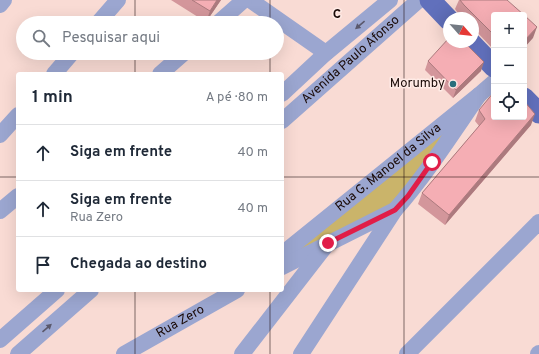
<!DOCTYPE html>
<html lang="pt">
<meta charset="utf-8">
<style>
:root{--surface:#fff;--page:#f6f6f7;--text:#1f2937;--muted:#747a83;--line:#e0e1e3}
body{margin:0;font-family:Overpass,sans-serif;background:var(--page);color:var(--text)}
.controls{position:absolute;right:12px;top:12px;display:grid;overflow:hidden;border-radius:4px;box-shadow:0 4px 16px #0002}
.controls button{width:36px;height:36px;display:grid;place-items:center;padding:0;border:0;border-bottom:1px solid var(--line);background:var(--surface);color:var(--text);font:20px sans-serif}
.compass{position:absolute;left:443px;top:12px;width:36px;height:36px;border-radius:50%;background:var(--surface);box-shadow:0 4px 16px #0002;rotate:117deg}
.stop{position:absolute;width:12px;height:12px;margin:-9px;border:3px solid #e11d48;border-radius:50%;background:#fff}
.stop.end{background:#e11d48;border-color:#fff;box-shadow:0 1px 4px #0008}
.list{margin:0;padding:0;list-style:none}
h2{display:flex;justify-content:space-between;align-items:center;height:52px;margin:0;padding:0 16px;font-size:17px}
h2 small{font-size:13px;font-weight:400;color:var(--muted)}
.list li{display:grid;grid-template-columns:26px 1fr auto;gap:12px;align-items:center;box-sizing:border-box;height:56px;padding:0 16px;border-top:1px solid var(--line)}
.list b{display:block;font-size:15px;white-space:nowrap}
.list p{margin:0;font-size:13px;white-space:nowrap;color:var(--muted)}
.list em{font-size:13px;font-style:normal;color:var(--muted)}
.icon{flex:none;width:22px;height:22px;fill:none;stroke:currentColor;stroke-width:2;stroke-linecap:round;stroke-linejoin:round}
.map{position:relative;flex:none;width:539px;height:354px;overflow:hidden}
.search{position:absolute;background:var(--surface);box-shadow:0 4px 16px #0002;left:16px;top:16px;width:268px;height:44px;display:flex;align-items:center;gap:10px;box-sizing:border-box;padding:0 14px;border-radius:22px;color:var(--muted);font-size:15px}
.panel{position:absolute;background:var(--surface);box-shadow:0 4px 16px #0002;left:16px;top:72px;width:268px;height:220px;border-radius:4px}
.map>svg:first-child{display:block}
.green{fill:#cab46a}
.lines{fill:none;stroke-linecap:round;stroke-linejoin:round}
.minor{stroke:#9ba6d0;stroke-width:16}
.major{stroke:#6170bc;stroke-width:21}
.wall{fill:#d3969b}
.shaded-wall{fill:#ac7a7e}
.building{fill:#f5aeb4;stroke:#ac7a7e}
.oneway{fill:#5a586c}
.route{stroke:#e11d48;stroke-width:5}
.grid{fill:none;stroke:#1a0a07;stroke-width:1;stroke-opacity:0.55}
.poi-dot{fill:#286e7c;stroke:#ffebe6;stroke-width:1.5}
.labels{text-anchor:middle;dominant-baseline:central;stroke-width:3;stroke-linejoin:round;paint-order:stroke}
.street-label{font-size:13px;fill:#1a0a07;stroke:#ffebe6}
.poi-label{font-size:13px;fill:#1a0a07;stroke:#ffebe6;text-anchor:end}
.grid-label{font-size:13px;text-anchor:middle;font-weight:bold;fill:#1a0a07;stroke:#ffebe6;stroke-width:3;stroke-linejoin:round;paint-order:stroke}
</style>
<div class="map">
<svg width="539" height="354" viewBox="0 0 539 354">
<rect width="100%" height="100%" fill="#f9dbd4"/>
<path class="green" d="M456 120 413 185 380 213 282 261Z"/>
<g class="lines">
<g class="minor">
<path d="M250 0 326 53"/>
<path d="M0 5 4 0"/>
<path d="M98 23 118 0"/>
<path d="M218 23 244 0"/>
<path d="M54 74 72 53"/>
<path d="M160 74 184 53"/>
<path d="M282 94 326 53 390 0"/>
<path id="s1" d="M282 121 419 0"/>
<path d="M0 135 18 115"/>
<path d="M0 211 18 196"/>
<path id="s2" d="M282 254 479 95 494 82"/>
<path d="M282 267 395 210"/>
<path d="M0 340 57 290"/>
<path d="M18 354 91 290"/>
<path id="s3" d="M124 354 237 290"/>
<path d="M242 354 328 243"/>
<path d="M301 354 395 210C426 175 452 134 479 95"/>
<path d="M407 354 539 222"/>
<path d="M538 354 539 353"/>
</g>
<path class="major" d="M430 0 449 20
M470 42 494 67
M524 98 539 113"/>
</g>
<path class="wall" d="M171 0H221L206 22Z
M459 0H507L494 15V50L473 28V18H462L460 16 455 9Z
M428 61 481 71 453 98 425 70Z
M479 110 531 125 445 225 418 204 422 193 479 126 475 121Z"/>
<path class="shaded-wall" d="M217 0H221L206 22 210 11Z
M537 27 533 38 524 48V41Z
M484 62 481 71 453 98 456 90Z
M535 114 531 125 445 225 449 215Z"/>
<path class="building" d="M192 0H217L210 11Z
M460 0H507L524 15H494V35L464 5Z
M524 15 537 27 524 41Z
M449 38V42H464L484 62 456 90 428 61Z
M494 92V117H524V101L535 114 449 215 422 193 485 119 479 110Z"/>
<defs><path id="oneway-solid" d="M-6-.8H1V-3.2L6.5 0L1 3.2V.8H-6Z"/></defs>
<g class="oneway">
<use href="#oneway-solid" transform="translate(360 25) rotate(140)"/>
<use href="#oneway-solid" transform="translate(47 328) rotate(-41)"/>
</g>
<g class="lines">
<path class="route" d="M328 243 395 210 408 196 432 162"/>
</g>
<path class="grid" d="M135 0V23M270 0V23M404 0V354M135 53V74M270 53V74M0 177H18M282 177H539M135 290V354M270 290V354"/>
<circle class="poi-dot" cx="453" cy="84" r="4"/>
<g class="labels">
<g class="street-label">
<text stroke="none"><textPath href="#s1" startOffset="92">Avenida Paulo Afonso</textPath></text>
<text stroke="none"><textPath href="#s2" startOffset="137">Rua G. Manoel da Silva</textPath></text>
<text stroke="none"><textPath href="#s3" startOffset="65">Rua Zero</textPath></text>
</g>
<g class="poi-label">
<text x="445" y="84">Morumby</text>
</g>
</g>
<g class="grid-label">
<text x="337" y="18">C</text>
</g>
</svg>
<div class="controls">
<button>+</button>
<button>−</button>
<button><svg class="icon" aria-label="locate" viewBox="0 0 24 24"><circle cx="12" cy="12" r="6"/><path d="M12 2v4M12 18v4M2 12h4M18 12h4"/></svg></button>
</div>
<svg class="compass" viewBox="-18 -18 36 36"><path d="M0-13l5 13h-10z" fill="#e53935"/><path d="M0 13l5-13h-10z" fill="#747a83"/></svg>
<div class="stop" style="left:432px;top:162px"></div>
<div class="stop end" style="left:328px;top:243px"></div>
<div class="search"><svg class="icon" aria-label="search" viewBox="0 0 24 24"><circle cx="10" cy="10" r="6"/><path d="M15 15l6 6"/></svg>Pesquisar aqui</div>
<section class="panel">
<h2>1 min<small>A pé · 80 m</small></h2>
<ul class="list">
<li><svg class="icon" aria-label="ahead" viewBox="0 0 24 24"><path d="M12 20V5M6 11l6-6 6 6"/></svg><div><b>Siga em frente</b></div><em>40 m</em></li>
<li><svg class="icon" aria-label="ahead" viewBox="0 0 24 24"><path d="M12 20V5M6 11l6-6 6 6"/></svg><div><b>Siga em frente</b><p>Rua Zero</p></div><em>40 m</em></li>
<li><svg class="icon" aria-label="arrive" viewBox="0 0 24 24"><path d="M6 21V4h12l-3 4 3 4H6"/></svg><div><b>Chegada ao destino</b></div></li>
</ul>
</section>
</div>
